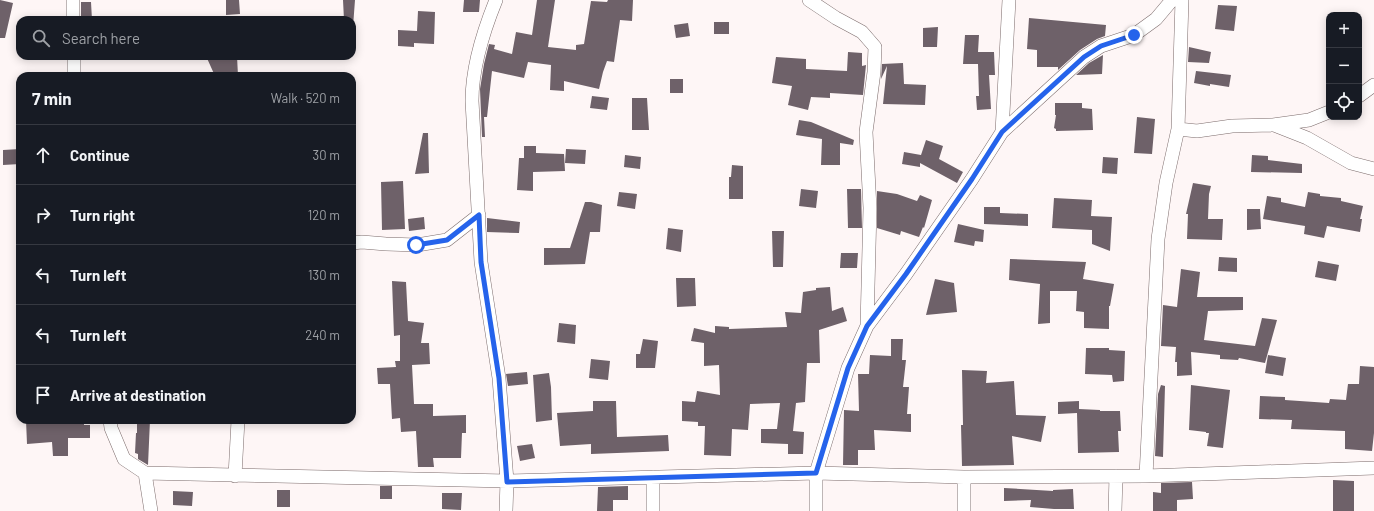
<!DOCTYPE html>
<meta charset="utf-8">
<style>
:root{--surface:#171b24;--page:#242831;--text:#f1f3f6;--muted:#9ea1a6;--line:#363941}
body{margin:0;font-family:Barlow,sans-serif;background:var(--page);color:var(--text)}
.controls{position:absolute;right:12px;top:12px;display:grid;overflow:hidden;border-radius:8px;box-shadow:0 2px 10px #0003}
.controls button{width:36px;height:36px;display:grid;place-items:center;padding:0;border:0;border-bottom:1px solid var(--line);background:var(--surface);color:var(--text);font:20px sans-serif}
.stop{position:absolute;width:12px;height:12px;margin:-9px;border:3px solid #2563eb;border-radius:50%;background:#fff}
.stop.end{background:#2563eb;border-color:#fff;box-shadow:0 1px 4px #0008}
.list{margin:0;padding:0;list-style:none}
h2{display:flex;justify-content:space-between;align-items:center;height:52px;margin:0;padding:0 16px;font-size:17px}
h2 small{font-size:13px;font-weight:400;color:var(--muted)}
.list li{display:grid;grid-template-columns:26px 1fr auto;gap:12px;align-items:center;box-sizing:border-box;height:60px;padding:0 16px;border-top:1px solid var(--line)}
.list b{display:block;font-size:15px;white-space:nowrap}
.list em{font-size:13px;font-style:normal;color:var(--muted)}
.icon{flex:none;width:22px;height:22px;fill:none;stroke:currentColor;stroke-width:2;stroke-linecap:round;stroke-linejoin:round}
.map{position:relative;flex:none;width:1374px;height:511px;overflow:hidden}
.search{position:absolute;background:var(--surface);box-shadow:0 2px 10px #0003;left:16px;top:16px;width:340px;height:44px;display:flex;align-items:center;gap:10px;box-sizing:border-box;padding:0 14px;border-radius:12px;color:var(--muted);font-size:15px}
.panel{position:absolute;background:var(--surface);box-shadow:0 2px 10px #0003;left:16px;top:72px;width:340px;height:352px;border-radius:12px}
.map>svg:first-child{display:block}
.building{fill:#6e6169}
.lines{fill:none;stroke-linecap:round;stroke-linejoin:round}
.street-casing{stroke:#7c6c6c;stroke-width:14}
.street{stroke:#fff;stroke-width:13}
.route{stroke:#2563eb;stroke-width:5}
</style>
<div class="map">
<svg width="1374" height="511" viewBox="0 0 1374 511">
<rect width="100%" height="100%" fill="#fef6f6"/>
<path class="building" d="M0 0 13 3 5 38H0Z
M226 0H239L240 14 226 15Z
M343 0H355L352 40V20H344Z
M464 0H480L479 12H463Z
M537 0H555L548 47 576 50V45L584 44 591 1 607 2 608 0H633L632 21 620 20 614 62 607 61 603 72 599 89 564 81V91L550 90 551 65 528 62 524 78 492 71 487 117H484L485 137H482L480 89 484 64 489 44 495 45 494 49 512 54 516 32 532 35Z
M81 2H91L92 20H81Z
M1218 5 1237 6 1234 31 1215 29Z
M418 11 435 12 434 44 414 43V47L398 46V30L417 31Z
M1029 18 1106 25 1105 36 1097 39 1080 50 1058 70V67H1037V50L1027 49Z
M714 22H729V34H714Z
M688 23 690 36 676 38 674 25Z
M938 27 937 47H923V28Z
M965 35H979L978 52H994L995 75H989L991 109 977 110 976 96H979L978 64H963Z
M1189 47 1211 52 1209 63 1188 62Z
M848 52 862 53V66L866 65 863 95 830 93V98L811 97 808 110 788 105 792 86 772 83 776 57 806 59V69L847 71Z
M1103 55 1102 74 1076 75 1089 63Z
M206 56H237L238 76H215Z
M903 63 904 84 926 85 925 105 883 104 887 66 881 79 882 64Z
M1196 71 1231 75 1229 87 1210 84V86L1194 83Z
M670 79H683V93H670Z
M592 96 609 98 607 110 590 108Z
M632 98H647L649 130H632Z
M1055 103H1082V108L1092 109 1093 130 1056 131V129L1054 128 1056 115H1055Z
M1137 117 1155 119 1152 154 1134 153Z
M799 120 811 122 854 140 853 145 840 143V165H821L822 139 796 135Z
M423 133H428L429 173 415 174Z
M926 140 943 146 939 159 963 172 957 183 920 163V167L902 164 904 152 921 155Z
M524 146H536V153L564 154 565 171 533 172V191L517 190 519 158H524Z
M20 149V164L3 165V150Z
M566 149 586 150 585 164 565 163Z
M625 155 641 157 640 169 624 167Z
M1252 155 1268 156V160L1302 164V173L1251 172Z
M1103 157 1118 158 1117 174 1102 173Z
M732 165 743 166V199H729V177H731Z
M403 181 405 229 382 230 381 182Z
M1193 183 1211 186 1209 194 1208 219H1223L1222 240 1187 239 1188 214H1186Z
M801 189 818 191 816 208 799 206Z
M847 189H861L862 228H848Z
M877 191 897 194 917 201 920 195 932 200 924 228 923 227 919 237 901 231 900 235 877 228Z
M619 192 637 194 635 209 617 206Z
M1308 192 1320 194V196L1341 198V201L1363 206 1360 219H1362L1360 232 1327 226 1324 238 1304 234 1305 226 1263 219 1267 196 1281 198V202L1305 207Z
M1054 198 1092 200 1091 216 1112 217 1110 251 1092 244V230L1052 228Z
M585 202H591L602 205 600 232H590L585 264 544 265V248H570Z
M984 207H1000V213L1028 214V226L984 224Z
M1247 209H1260L1261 229 1247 230Z
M424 217 425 229 409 231 408 219Z
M487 218 520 222 519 233 487 232Z
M958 224 984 230 983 242 975 241 974 246 954 242Z
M668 228 683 230 681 252 666 249Z
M772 231H784L783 267H773Z
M841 253H858L857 268H840Z
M1219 257 1237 258V272L1218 271Z
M1010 259 1086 262 1083 279 1114 284 1110 306H1109V329L1084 328V312L1076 311 1077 291H1050V323L1038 324 1040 284 1009 280Z
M1318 261 1339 265 1336 281 1315 277Z
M1181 269 1200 272 1197 297H1243V310L1208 311 1204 340 1255 346 1262 318 1277 320 1265 363 1239 358 1238 360 1220 359V355L1191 352 1192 375 1177 376V362H1175L1176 347 1161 346 1163 305 1177 307Z
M676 278H695L696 306 677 307Z
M935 279 954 283 957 312 926 315Z
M392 281 406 282 408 321 424 323 421 343H429L430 364 412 365 414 404H433V416L466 415V433H462L461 458H433L434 467H418L416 431 401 432 400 418 392 419 390 384H378L377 368 396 367 395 361H400V335L394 336Z
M830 287 832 311 843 307 847 321 819 330 820 363H807L805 402 796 403 793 431 804 432 803 454H788V444L761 443V429H777L780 403 750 404 748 430 732 429 731 456 704 455 705 426H698V422L682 421V401L695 402 697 391 720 395 719 365 704 366V343L691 341 694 328 715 333V326L729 327V329L787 327 785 312 801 313 803 292 816 290V288Z
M559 323 576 325 575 344 557 342Z
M643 339 658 341 655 368H636V354H640Z
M891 339H903L902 360H906L903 387H909L907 414H911V432L874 430 875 450H858V465H843L844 410 859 411 858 374H869L870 355 891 356Z
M1086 348H1109V350L1125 351 1124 381 1113 382 1112 375 1085 374Z
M1268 355 1286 358 1283 376 1265 373Z
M591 359 610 361 608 380 589 378Z
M1360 366 1374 367V433L1372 451 1345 449V431L1291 429 1292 420 1259 419 1260 396 1285 397V400L1329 403 1330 399 1346 400 1348 384H1359Z
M962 370 987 371 986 383 1014 381 1016 415 1046 416 1041 442 1012 436 1014 465 962 466 961 425H963Z
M527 372 528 384 508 386 506 374Z
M549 373 551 387 552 420 536 422 533 375Z
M1161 385 1165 386 1163 457 1155 456 1158 394Z
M1191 385 1230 390 1223 448 1207 446 1209 433H1206V432L1189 430Z
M593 401H616L617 437 668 435 669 451 591 454V444L560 446 557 413 593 411Z
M1079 401V409L1100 410V411H1120L1121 431H1118L1119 452 1078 453 1077 413 1058 414V402Z
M26 420H84V425H90V438H68V456H53L52 442 27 444Z
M137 420H150L148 465 138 459V454L135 453 136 433H137Z
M532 444 535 458 520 461 517 446Z
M1333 480 1354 481V511H1333Z
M1192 482 1193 499 1177 500V511H1153V492L1161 493V483Z
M380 486H392V499H380Z
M628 486V500H613V511H597L598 487Z
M1004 488 1053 491V490L1073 489 1074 509H1054L1030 507 1031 500 1004 501Z
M277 490H290V507H277Z
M173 491 193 492 192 506 173 505Z
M442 493H462L461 510 442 509Z"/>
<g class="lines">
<g class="street-casing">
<path id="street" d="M496 0C483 32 472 67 472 101L481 262 499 378 507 481 506 511
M809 0 836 18 862 32 875 47 874 72 866 132 870 208 867 326
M73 20V0
M74 56V76
M1359 96 1374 85
M1274 125 1307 138 1351 163 1374 169
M1178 129 1197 131 1232 126 1273 125 1309 120 1329 112
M1002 132 1009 0
M352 243 362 242 386 244 417 245 447 240 479 215
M110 420 111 428 124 459 145 473 507 481 816 473 964 477 1146 476 1374 468
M145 473 151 511
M235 476 238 420
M1146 476 1158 239 1166 183 1178 129 1182 0
M653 511V477
M816 511V473L848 368 867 326 906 274 972 179 1002 132 1084 57 1101 46 1134 35 1156 19 1172 0
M964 511V477
M1115 511 1116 476"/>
</g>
<use href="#street" class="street"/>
</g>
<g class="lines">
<path class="route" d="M416 245 447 240 479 215 481 262 499 378 507 482 816 473 848 368 867 326 906 274 972 179 1002 132 1084 57 1101 46 1134 35"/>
</g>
</svg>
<div class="controls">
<button>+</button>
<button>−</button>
<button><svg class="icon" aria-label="locate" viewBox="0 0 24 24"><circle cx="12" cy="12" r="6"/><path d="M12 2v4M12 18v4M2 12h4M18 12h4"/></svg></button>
</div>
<div class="stop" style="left:416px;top:245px"></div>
<div class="stop end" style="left:1134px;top:35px"></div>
<div class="search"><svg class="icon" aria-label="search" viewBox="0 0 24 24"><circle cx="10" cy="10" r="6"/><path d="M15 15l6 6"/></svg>Search here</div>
<section class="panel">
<h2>7 min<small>Walk · 520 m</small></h2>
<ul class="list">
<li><svg class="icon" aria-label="ahead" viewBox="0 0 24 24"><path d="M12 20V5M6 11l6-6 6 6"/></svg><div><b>Continue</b></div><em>30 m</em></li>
<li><svg class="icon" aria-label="right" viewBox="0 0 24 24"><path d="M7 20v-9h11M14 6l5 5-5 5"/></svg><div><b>Turn right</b></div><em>120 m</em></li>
<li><svg class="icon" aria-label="left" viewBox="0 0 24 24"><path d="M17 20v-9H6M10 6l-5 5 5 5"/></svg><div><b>Turn left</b></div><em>130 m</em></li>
<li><svg class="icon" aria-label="left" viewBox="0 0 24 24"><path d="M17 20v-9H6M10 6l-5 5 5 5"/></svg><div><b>Turn left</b></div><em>240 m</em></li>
<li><svg class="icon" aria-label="arrive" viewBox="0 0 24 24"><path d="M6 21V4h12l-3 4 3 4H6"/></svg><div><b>Arrive at destination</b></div></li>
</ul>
</section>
</div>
